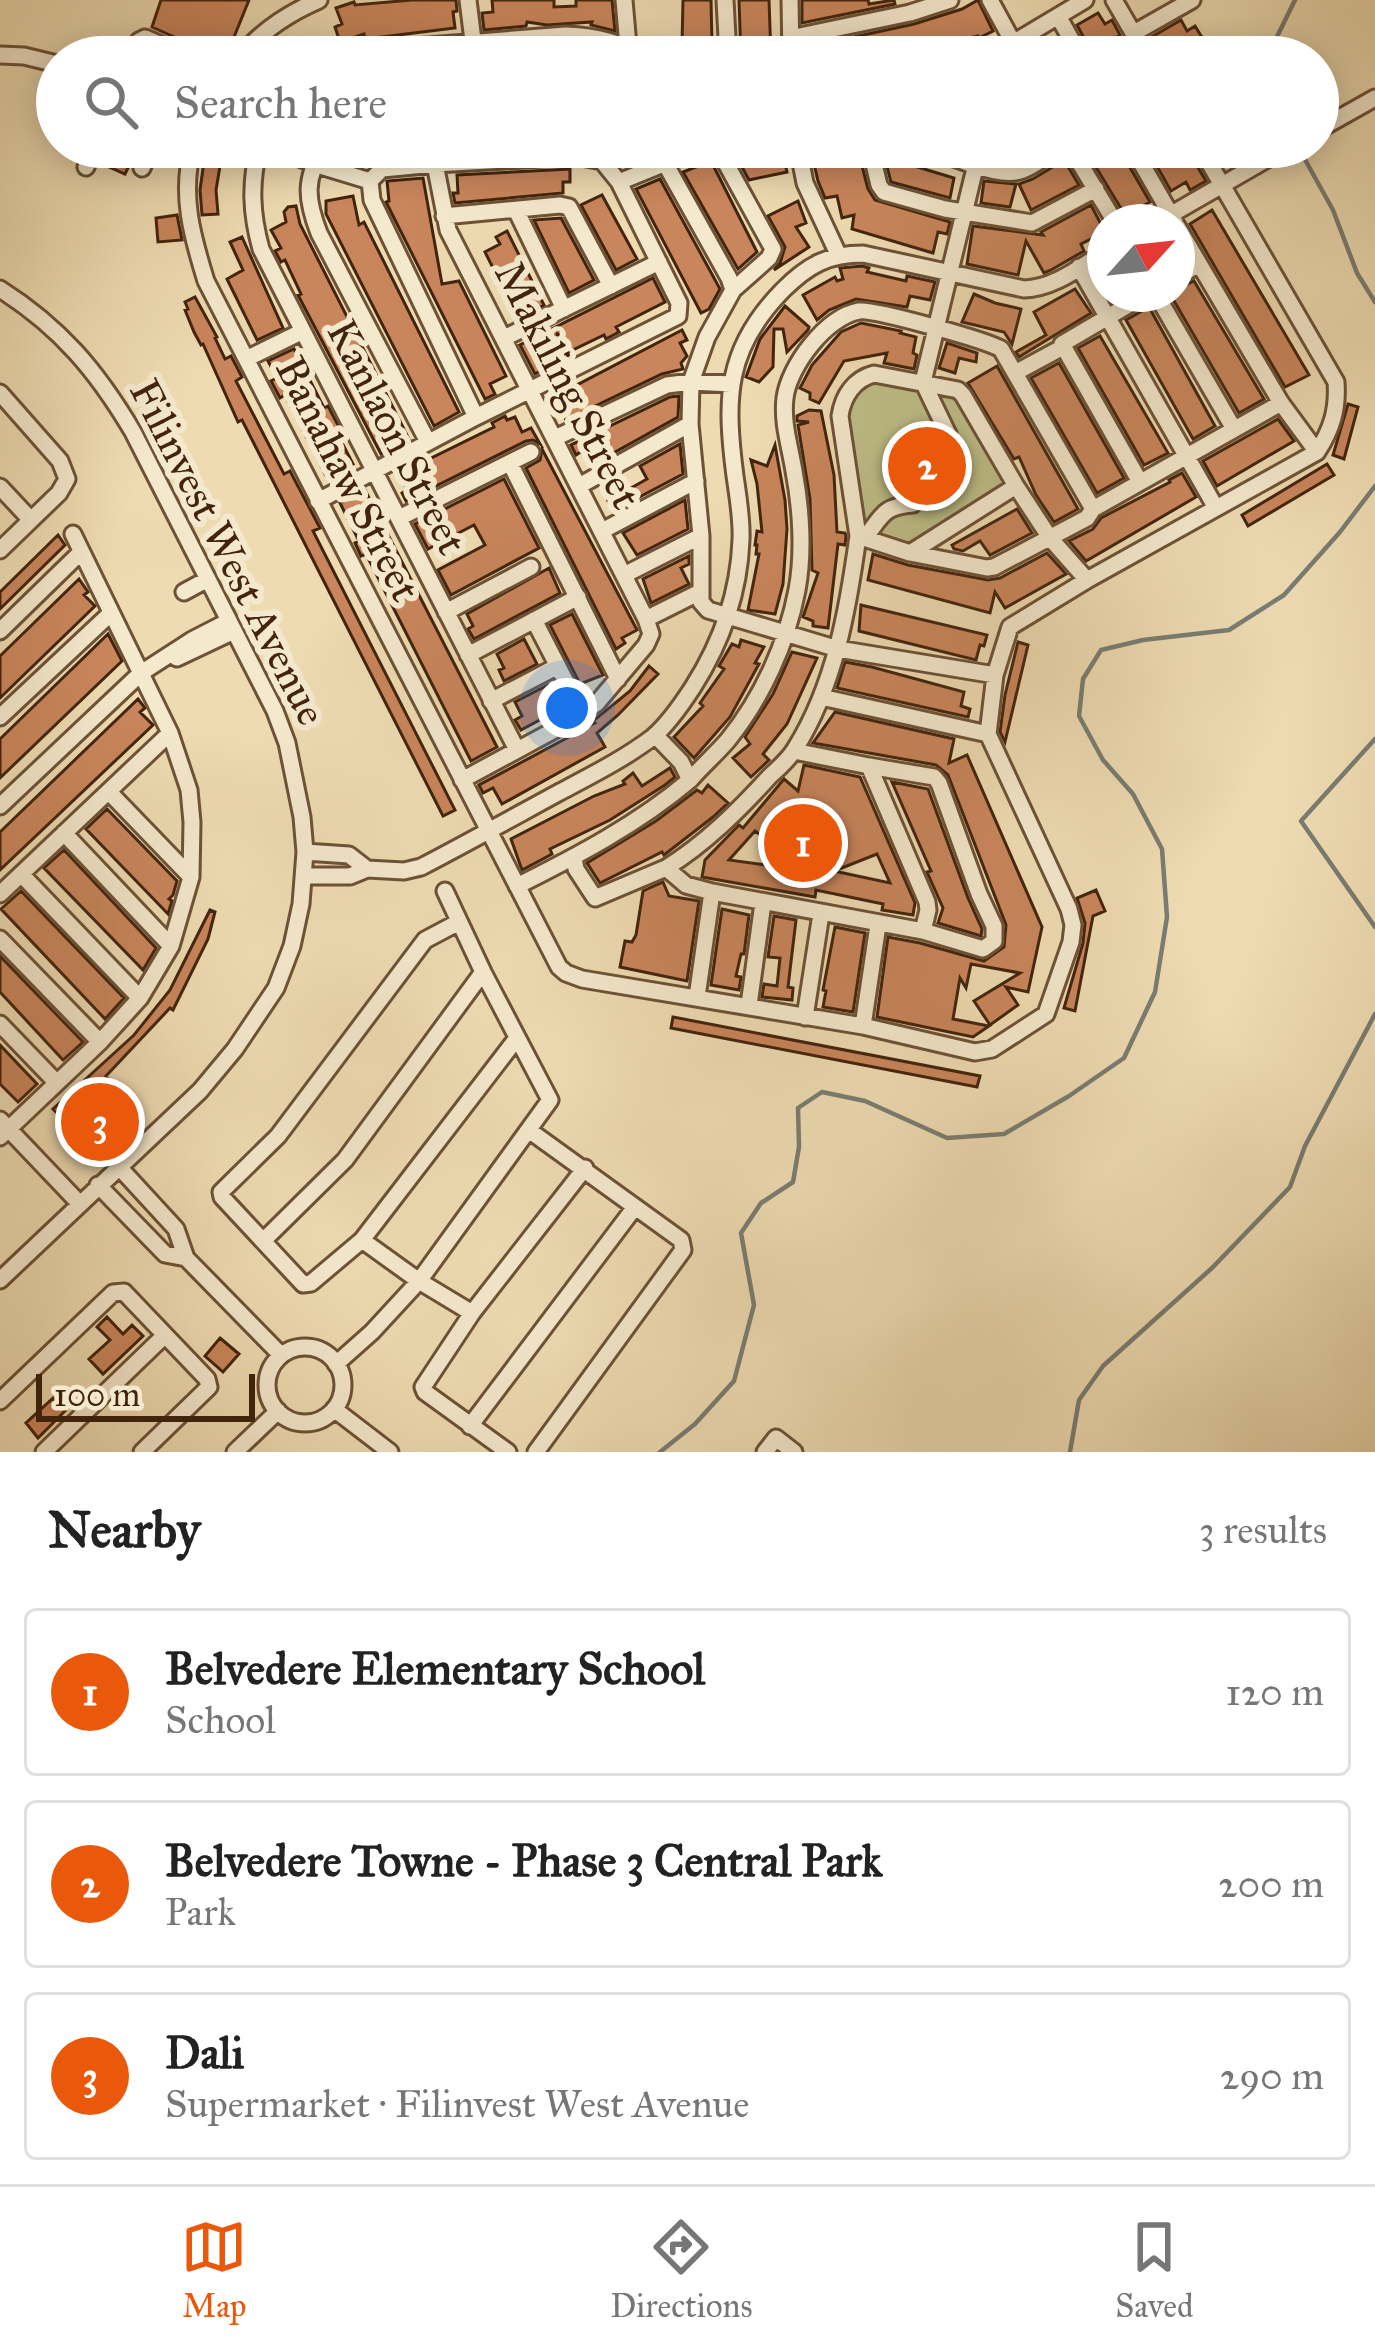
<!DOCTYPE html>
<meta charset="utf-8">
<style>
:root{--surface:#fff;--page:#f6f6f6;--text:#222;--muted:#767676;--line:#e0e0e0;--accent:#ea580c}
body{margin:0;font-family:"IM FELL Great Primer",serif;background:var(--page);color:var(--text)}
.compass{position:absolute;left:1087px;top:204px;width:108px;height:108px;border-radius:50%;background:var(--surface);box-shadow:0 6px 30px #0003;rotate:63deg}
.scale{position:absolute;left:36px;bottom:30px;width:219px;box-sizing:border-box;padding-left:12px;border:6px solid #42240d;border-top:0;font-size:33px;line-height:42px;white-space:nowrap;color:#42240d;-webkit-text-stroke:9px #f4e8cd;paint-order:stroke}
.you{position:absolute;left:567px;top:708px;width:42px;height:42px;margin:-30px;border:9px solid #fff;border-radius:50%;background:#1a73e8;box-shadow:0 0 0 18px #1a73e833}
.badge{display:grid;place-items:center;width:78px;height:78px;border-radius:50%;background:var(--accent);color:#fff;font-size:39px;font-weight:700}
.pin{position:absolute;translate:-50% -50%;border:6px solid #fff;box-shadow:0 3px 12px #0006}
.list{margin:0;padding:0;list-style:none}
h2{display:flex;justify-content:space-between;align-items:center;height:156px;margin:0;padding:0 48px;font-size:51px}
h2 small{font-size:39px;font-weight:400;color:var(--muted)}
.list li{display:grid;grid-template-columns:78px 1fr auto;gap:36px;align-items:center;box-sizing:border-box;height:168px;margin:0 24px 24px;padding:0 24px;border:3px solid var(--line);border-radius:12px}
.list b{display:block;font-size:45px;white-space:nowrap}
.list p{margin:0;font-size:39px;white-space:nowrap;color:var(--muted)}
.list em{font-size:39px;font-style:normal;color:var(--muted)}
.icon{flex:none;width:66px;height:66px;fill:none;stroke:currentColor;stroke-width:2;stroke-linecap:round;stroke-linejoin:round}
.map{position:relative;flex:none;width:1375px;height:1452px;overflow:hidden}
.search{position:absolute;background:var(--surface);box-shadow:0 6px 30px #0003;left:36px;right:36px;top:36px;height:132px;display:flex;align-items:center;gap:30px;box-sizing:border-box;padding:0 42px;border-radius:66px;color:var(--muted);font-size:45px}
.sheet{height:732px;background:var(--surface)}
nav{display:flex;justify-content:space-around;align-items:center;box-sizing:border-box;height:168px;border-top:3px solid var(--line);background:var(--surface);font-size:33px;color:var(--muted)}
nav a{display:grid;justify-items:center;gap:6px}
nav .on{color:var(--accent)}
.map>svg:first-child{display:block}
.green{fill:#bebe88;stroke:#80714a;stroke-width:3}
.lines{fill:none;stroke-linecap:round;stroke-linejoin:round}
.stream{stroke:#797d72;stroke-width:4.5}
.building{fill:#c9855b;stroke:#42240d;stroke-width:3;fill-rule:evenodd}
.minor-casing{stroke:#6d5236;stroke-width:21}
.minor{stroke:#f4e8cd;stroke-width:15}
.labels{text-anchor:middle;dominant-baseline:central;stroke-width:12;stroke-linejoin:round;paint-order:stroke}
.street-label{font-size:42px;fill:#42240d;stroke:#f4e8cd}
</style>
<div class="map">
<svg width="1375" height="1452" viewBox="0 0 1375 1452">
<rect width="100%" height="100%" fill="#eedbb2"/>
<filter id="stains"><feTurbulence type="fractalNoise" baseFrequency=".00167" numOctaves="4"/><feColorMatrix values="0 0 0 0 .2 0 0 0 0 .09 0 0 0 0 .02 0 0 0 .5 -.17"/></filter>
<radialGradient id="worn" r=".72"><stop offset=".6" stop-color="#630" stop-opacity="0"/><stop offset="1" stop-color="#630" stop-opacity=".3"/></radialGradient>
<path class="green" d="M940 147H1050L1019 166 1008 167Z
M862 377 958 390 1014 483 910 553 858 536 842 404Z"/>
<g class="lines">
<path class="stream" d="M1267 57 1295 0
M1298 147 1333 210 1357 273 1375 302
M1375 739 1301 821 1375 927
M660 1452 695 1424 734 1381 754 1305 741 1233 761 1203 793 1182 799 1147 798 1108 822 1092 865 1101 947 1138 1004 1134 1069 1096 1124 1058 1155 992 1167 917 1162 849 1133 794 1103 760 1079 716 1083 679 1101 650 1143 640 1229 630 1284 595 1340 532 1375 486
M1070 1452 1079 1400 1103 1366 1212 1268 1290 1187 1305 1146 1375 1014"/>
</g>
<path class="building" d="M161 0H249L232 42 226 39 219 57 152 27Z
M412 0H456L457 11 453 12 455 28 365 39 364 34 340 42 335 27 342 24 336 8 354 2 355 5Z
M492 0H554V7L576 6V0H612L615 31 591 25 592 22 547 25 527 22 526 26 484 30 482 13 493 12Z
M683 0H711L712 44 682 45Z
M739 0H769L771 57H741Z
M802 0H868L869 4 894 0 895 4 802 23Z
M978 0 993 31 979 38 978 36 885 57H803V48L914 24 962 9Z
M1098 13 1105 24 1112 20 1120 35 1115 38 1126 57H1095L1092 53 1077 25Z
M1181 20 1187 31 1195 26 1208 47 1199 52 1201 57H1169L1162 45 1156 49 1150 38Z
M106 147H138L125 174 100 163Z
M206 147H240L237 164 221 160 216 190 218 214 202 215 200 190Z
M731 147H781L787 172 749 180Z
M810 147H853L856 164 861 162 868 189 875 200 950 222 947 234 938 232 933 253 852 229 854 215 842 218 837 196 825 198 818 181Z
M882 147H907L911 165 954 178 950 198 891 182Z
M1089 147H1097L1100 152 1108 147H1118L1150 202 1125 215 1085 149Z
M1146 147H1177L1187 165 1194 161 1206 181 1190 190 1186 182 1171 191Z
M1064 160 1079 185 1031 210 1019 184 1033 179Z
M711 161 757 252 738 269 683 172Z
M570 169V182H563V193L455 203 453 193H458L457 175Z
M423 178 442 284 459 281 506 376 490 384 495 394 485 399 386 202 389 201 387 181Z
M660 179 720 289 709 309 701 313 636 189Z
M984 181 1016 184 1010 207 981 203Z
M602 195 637 259 616 270 581 205Z
M353 196 359 225 364 222 459 412 434 426 326 214V201Z
M798 201 806 223 796 227 809 247 774 270 780 263 785 247 768 216Z
M1091 205 1105 232 1081 244 1084 251 1051 270 1044 273 1026 241 1018 275 967 264 973 226 1043 235 1041 232Z
M296 206 300 224 409 439 381 454 298 295 301 294 285 260 281 262 275 251 281 248 271 230 286 222 284 212 288 207Z
M1212 210 1309 375 1285 387 1190 224Z
M177 215 182 240 158 242 156 218Z
M561 218 594 280 569 293 534 220Z
M507 231 544 305 518 318 485 252 500 244 496 237Z
M242 237 283 328 257 340 227 279 243 270 230 242Z
M862 266 869 268 867 272 906 281 907 276 935 282 930 300 910 296 907 307 856 299 829 310 817 320 803 295 835 277 837 281 843 279 840 268Z
M653 278 665 302 616 327 619 332 606 339 604 335 542 365 544 369 535 374 520 345Z
M1194 281 1264 399 1239 413 1170 294H1177V289Z
M1075 289 1091 313 1019 357 1016 352 1046 335 1034 312Z
M974 294 995 303 1021 309 1012 344 1004 332 962 322Z
M195 297 217 337 215 338 225 359 231 356 242 377 236 381 284 474 290 471 320 528 313 531 455 810 443 816 242 420 238 422 203 344 201 345 194 332 185 310 188 309 185 302Z
M785 306 809 327 808 330 787 352 783 329H774L773 367 759 382 746 377 760 339Z
M1149 307 1215 426 1193 439 1126 320Z
M861 323 901 331 900 333 916 337 913 353 917 355 914 369 884 363 887 353 844 361 819 403 810 399V393L800 388 812 365 841 332Z
M682 330 687 340 680 343 687 356 681 363 683 369 662 374 566 420 554 397Z
M1100 336 1168 453 1144 465 1078 348Z
M947 343 977 353 976 362 959 358 955 373 939 368Z
M294 349 324 408 328 406 339 427 335 429 353 464 326 476 285 395 280 398 271 381 277 378 268 361Z
M1059 363 1124 478 1097 493 1031 378Z
M997 366 1078 509 1054 522 1036 495 1019 457 1014 459 968 383Z
M679 396 678 417 590 466 582 451 576 455 571 445 670 397Z
M1348 404 1358 407 1344 459 1333 455Z
M809 410 821 411 834 475 837 532 845 533 846 536 845 545 838 544 828 628 813 626V621L803 617 818 573 812 570 810 499 798 425 809 422 797 421V416Z
M505 416 507 420 515 417 522 432 531 428 540 444 533 440 526 441 406 501 402 493 407 490 399 474 494 427 492 423Z
M1278 419 1294 441 1217 486 1203 461Z
M680 444 683 474 613 511 608 501 647 479 640 466Z
M775 445 785 500 787 529 783 584 775 614 748 610 759 554H756L757 545H755L757 531 762 532 757 484 751 460 767 466Z
M542 449 637 630 622 638 625 643 616 649 526 468 540 460Z
M956 451 968 472 949 483 937 461Z
M1327 464 1334 475 1248 526 1242 515Z
M1182 473 1196 497 1086 561 1069 541 1093 529 1101 518 1170 482 1169 480Z
M504 479 539 548 451 595 438 570 485 545 474 525 428 549 415 524Z
M365 490 497 747 471 761 366 554 361 556 355 543 359 541 340 503Z
M685 500 688 529 637 555 623 533Z
M1017 509 1032 533 990 555 980 541 963 551 954 549 952 545Z
M58 535 65 545 0 609V592Z
M1047 553 1066 574 1005 608 995 592 990 613 868 580 873 554 908 565 988 580 1000 578Z
M689 556V564L681 568 689 584 651 603 643 579Z
M549 568 560 593 474 639 468 629 473 626 467 614Z
M79 579 88 592 84 595 95 606 0 698V656Z
M861 605 987 635 984 646 980 645 976 660 859 631Z
M572 614 603 675 580 684 550 625Z
M108 634 122 661 0 778V739Z
M524 639 537 664 504 681 499 670 504 668 497 654Z
M741 640 764 647 755 663 759 664 730 717 694 758 674 737 703 706 700 703 724 669 719 666 732 644 739 647Z
M1018 642 1028 645 1005 742 1000 732 1005 695Z
M792 652 817 658 787 724 763 754 769 760 751 777 733 758 750 744 745 737 773 694Z
M845 662 872 667 964 692 961 706 970 709 968 717 837 688Z
M649 666 658 674 618 715 597 733 605 747 502 804 493 788 483 793 479 785 595 723 593 721 630 691Z
M548 685 560 709 521 730 515 720 522 716 515 702Z
M138 699 145 708 140 712 153 725 0 870V832Z
M835 712 954 739 949 763 967 755 1042 927 1028 992 1006 987 1018 1005 990 1025 974 1001 1020 973 971 964 966 988 960 978 953 1019 989 1026 973 1037 877 1017 888 937 920 943 984 961 1004 947 1006 925 948 775 936 765 813 743Z
M804 765 860 777 915 903 913 915 882 910 883 904 816 890 815 897 702 877 705 860 739 825 743 828 784 779 798 791ZM755 831 798 863 809 871 729 860ZM877 854 890 883 834 871Z
M670 768 675 777 665 785 610 820 550 849 552 854 522 870 511 839 594 796 625 784 623 781 633 773 642 786Z
M892 782 928 789 968 898 982 929 981 936 938 923 943 908 927 872 931 871Z
M708 785 728 803 713 817 664 855 662 852 600 883 587 863 656 821 697 790 702 793Z
M107 809 177 881 173 895 169 899 172 901 168 914 86 829Z
M64 850 156 948 143 970 44 868Z
M663 882 669 896 699 901 687 981 620 967 625 941 632 942 636 935 643 891Z
M1096 890 1105 911 1093 916 1075 1011 1064 1008 1083 943 1085 923 1077 898Z
M21 891 124 998 105 1019 1 909Z
M722 909 749 915 744 954H741L736 976 741 977 739 990 711 985Z
M210 910 215 912 208 939 173 1010 170 1008 106 1076 129 1101 112 1117 123 1128 105 1145 70 1109 61 1117 53 1109 134 1035 170 990Z
M774 916 796 920 788 987 793 988 792 1000 762 997 764 984 777 986 780 958 768 957Z
M835 927 865 933 853 1012 823 1007 826 991 823 990Z
M0 956 83 1042 63 1060 0 992Z
M673 1017 980 1076 977 1087 671 1028Z
M0 1045 37 1084 18 1102 0 1084Z
M107 1317 123 1334 132 1325 143 1336 103 1374 89 1359 110 1340 97 1327Z
M220 1338 239 1354 223 1372 205 1356Z
M53 1398 65 1411 38 1438 26 1423Z"/>
<g class="lines">
<g class="minor-casing">
<path id="minor" d="M468 0 475 57
M624 0 628 46
M725 0 728 57
M790 0 791 57
M990 0 1021 57
M1114 0 1147 57
M1058 16 1081 57
M1134 33 1192 0
M790 38 910 13 950 0
M0 55 24 56 57 64
M132 57 139 41 145 38 189 57
M240 57C261 31 289 13 319 0
M348 57 365 51 566 35C594 36 621 42 645 57
M956 57 1013 43 1085 0
M1318 130 1375 98
M193 147C180 194 192 236 206 281L559 967 566 973 582 979 863 1026 975 1052 992 1049 1046 1014 1071 942 1073 925 1069 909 988 734 995 675 1010 627 1087 580 1317 452C1332 429 1338 409 1336 382L1200 147
M259 147C250 183 251 213 261 249L517 750
M274 147 314 164 370 181
M324 147C304 179 306 199 319 233L428 442
M656 147 729 278 733 290
M717 147 773 249 769 258 733 290 707 337 691 382 690 424 701 536V602L708 610 838 649 995 675
M798 147 805 183 838 254
M870 147 879 185 884 192 945 209 1032 223 1096 189
M928 147C947 156 995 176 1016 172 1031 169 1047 155 1060 147
M1070 147 1115 222
M1132 147 1175 222
M435 164 448 230 646 619 651 634 646 645 597 703 571 721 462 780
M86 167 94 147
M142 168 151 147
M619 182 705 147
M516 210 564 309
M444 216 560 205 569 207 611 286
M1158 222 1288 147
M1177 226 1281 403 1317 452
M1079 267 1216 508
M1177 277 1199 264
M0 289C60 327 97 371 133 432L275 711 287 743 302 817 305 852 301 904 292 946 276 988 235 1049 200 1091 0 1280
M1156 294 1234 429
M504 338 659 262
M246 359 303 331
M1015 373 1063 347
M0 393 60 461 67 479 59 493 0 550
M948 434 923 382 976 164
M555 438 667 385 691 382 731 384
M510 463 618 679
M1140 482 1062 344 1147 294
M579 486 690 424
M1016 486 910 553 858 536 840 416C843 396 854 379 874 374L958 390 963 395 1016 486 1050 538 1087 580
M0 487 31 520
M318 501 476 417 678 316 679 303 619 182 602 161 576 156 435 164 382 169 370 181 372 200 476 417
M1093 509 1281 403
M399 518 531 452
M602 531 696 481
M865 538C882 516 883 506 913 504
M624 575 701 536
M184 592 208 579
M446 612 531 567
M646 619 700 592
M534 620 582 713
M0 631 81 552
M468 655 578 597
M177 658 234 631
M821 697 988 734
M491 701 558 666
M0 717 111 613
M794 751 869 766 927 902 928 910 923 931 712 892 686 885 666 868C706 843 738 811 770 776 779 768 789 759 795 749 835 685 848 609 858 536
M869 766 934 777 939 783 979 894 994 926V941L983 949 923 931
M690 780C702 766 716 754 728 740 762 698 787 643 797 590 804 553 801 508 794 471 790 446 782 423 785 398 789 366 826 317 859 311 875 309 985 340 1001 349L1093 509 1087 518 994 567 987 568 910 553
M109 792 191 877
M0 806 141 673 192 640 229 621
M64 833 171 946
M305 852 349 855 367 869
M574 858 576 869 595 898 666 868
M21 874 140 998
M304 876H350L367 869 404 871 421 867C467 843 512 818 558 793 590 776 624 759 653 737 668 724 682 704 693 687 721 643 739 592 741 540 742 519 738 497 735 476 725 399 725 349 783 290 808 265 828 254 863 254L1024 289C1054 288 1080 267 1105 252
M517 886C577 856 638 824 690 780L681 762 655 735
M0 894 170 733
M459 922 425 940 278 1136 221 1192 222 1197 303 1284 311 1283 362 1240 517 1038
M0 939 100 1042
M697 997 712 892
M749 1005 763 903
M805 1017 821 914
M0 1024 56 1082
M863 1026 878 925
M0 1120 79 1203
M530 1131 681 1240 683 1250 536 1452
M0 1137 100 1042 140 998 171 946 191 877 192 822 189 790 170 733 73 534
M119 1167 176 1229 186 1258 281 1355
M98 1185 165 1254 186 1258
M264 1240 345 1160 483 972
M362 1240 419 1281 472 1313
M267 1385a38 38 0 1 1 76 0a38 38 0 1 1-76 0Z
M336 1364 372 1332 419 1281 550 1100 483 972 445 891
M0 1401 113 1293 124 1292 207 1379 209 1387 142 1452
M334 1409 390 1452
M470 1426 635 1207
M44 1452 164 1336
M235 1452 278 1411
M508 1452 425 1392 423 1387 472 1313 585 1168
M765 1452 776 1438 794 1452"/>
</g>
<use href="#minor" class="minor"/>
</g>
<g class="labels">
<g class="street-label">
<text transform="translate(568 385) rotate(63)">Makiling Street</text>
<text transform="translate(397 437) rotate(63)">Kanlaon Street</text>
<text transform="translate(348 479) rotate(63)">Banahaw Street</text>
<text transform="translate(228 552) rotate(63)">Filinvest West Avenue</text>
</g>
</g>
<rect width="100%" height="100%" filter="url(#stains)"/>
<rect width="100%" height="100%" fill="url(#worn)"/>
</svg>
<svg class="compass" viewBox="-18 -18 36 36"><path d="M0-13l5 13h-10z" fill="#e53935"/><path d="M0 13l5-13h-10z" fill="#767676"/></svg>
<div class="scale">100 m</div>
<div class="you"></div>
<div class="pin badge" style="left:803px;top:843px">1</div>
<div class="pin badge" style="left:927px;top:466px">2</div>
<div class="pin badge" style="left:100px;top:1122px">3</div>
<div class="search"><svg class="icon" aria-label="search" viewBox="0 0 24 24"><circle cx="10" cy="10" r="6"/><path d="M15 15l6 6"/></svg>Search here</div>
</div>
<section class="sheet">
<h2>Nearby<small>3 results</small></h2>
<ul class="list">
<li><span class="badge">1</span><div><b>Belvedere Elementary School</b><p>School</p></div><em>120 m</em></li>
<li><span class="badge">2</span><div><b>Belvedere Towne - Phase 3 Central Park</b><p>Park</p></div><em>200 m</em></li>
<li><span class="badge">3</span><div><b>Dali</b><p>Supermarket · Filinvest West Avenue</p></div><em>290 m</em></li>
</ul>
</section>
<nav>
<a class="on"><svg class="icon" aria-label="map" viewBox="0 0 24 24"><path d="M3 6l6-2 6 2 6-2v14l-6 2-6-2-6 2zM9 4v14M15 6v14"/></svg>Map</a>
<a><svg class="icon" aria-label="directions" viewBox="0 0 24 24"><path d="M12 3l9 9-9 9-9-9zM9 14v-3h6M13 9l2 2-2 2"/></svg>Directions</a>
<a><svg class="icon" aria-label="saved" viewBox="0 0 24 24"><path d="M7 4h10v16l-5-4-5 4z"/></svg>Saved</a>
</nav>
